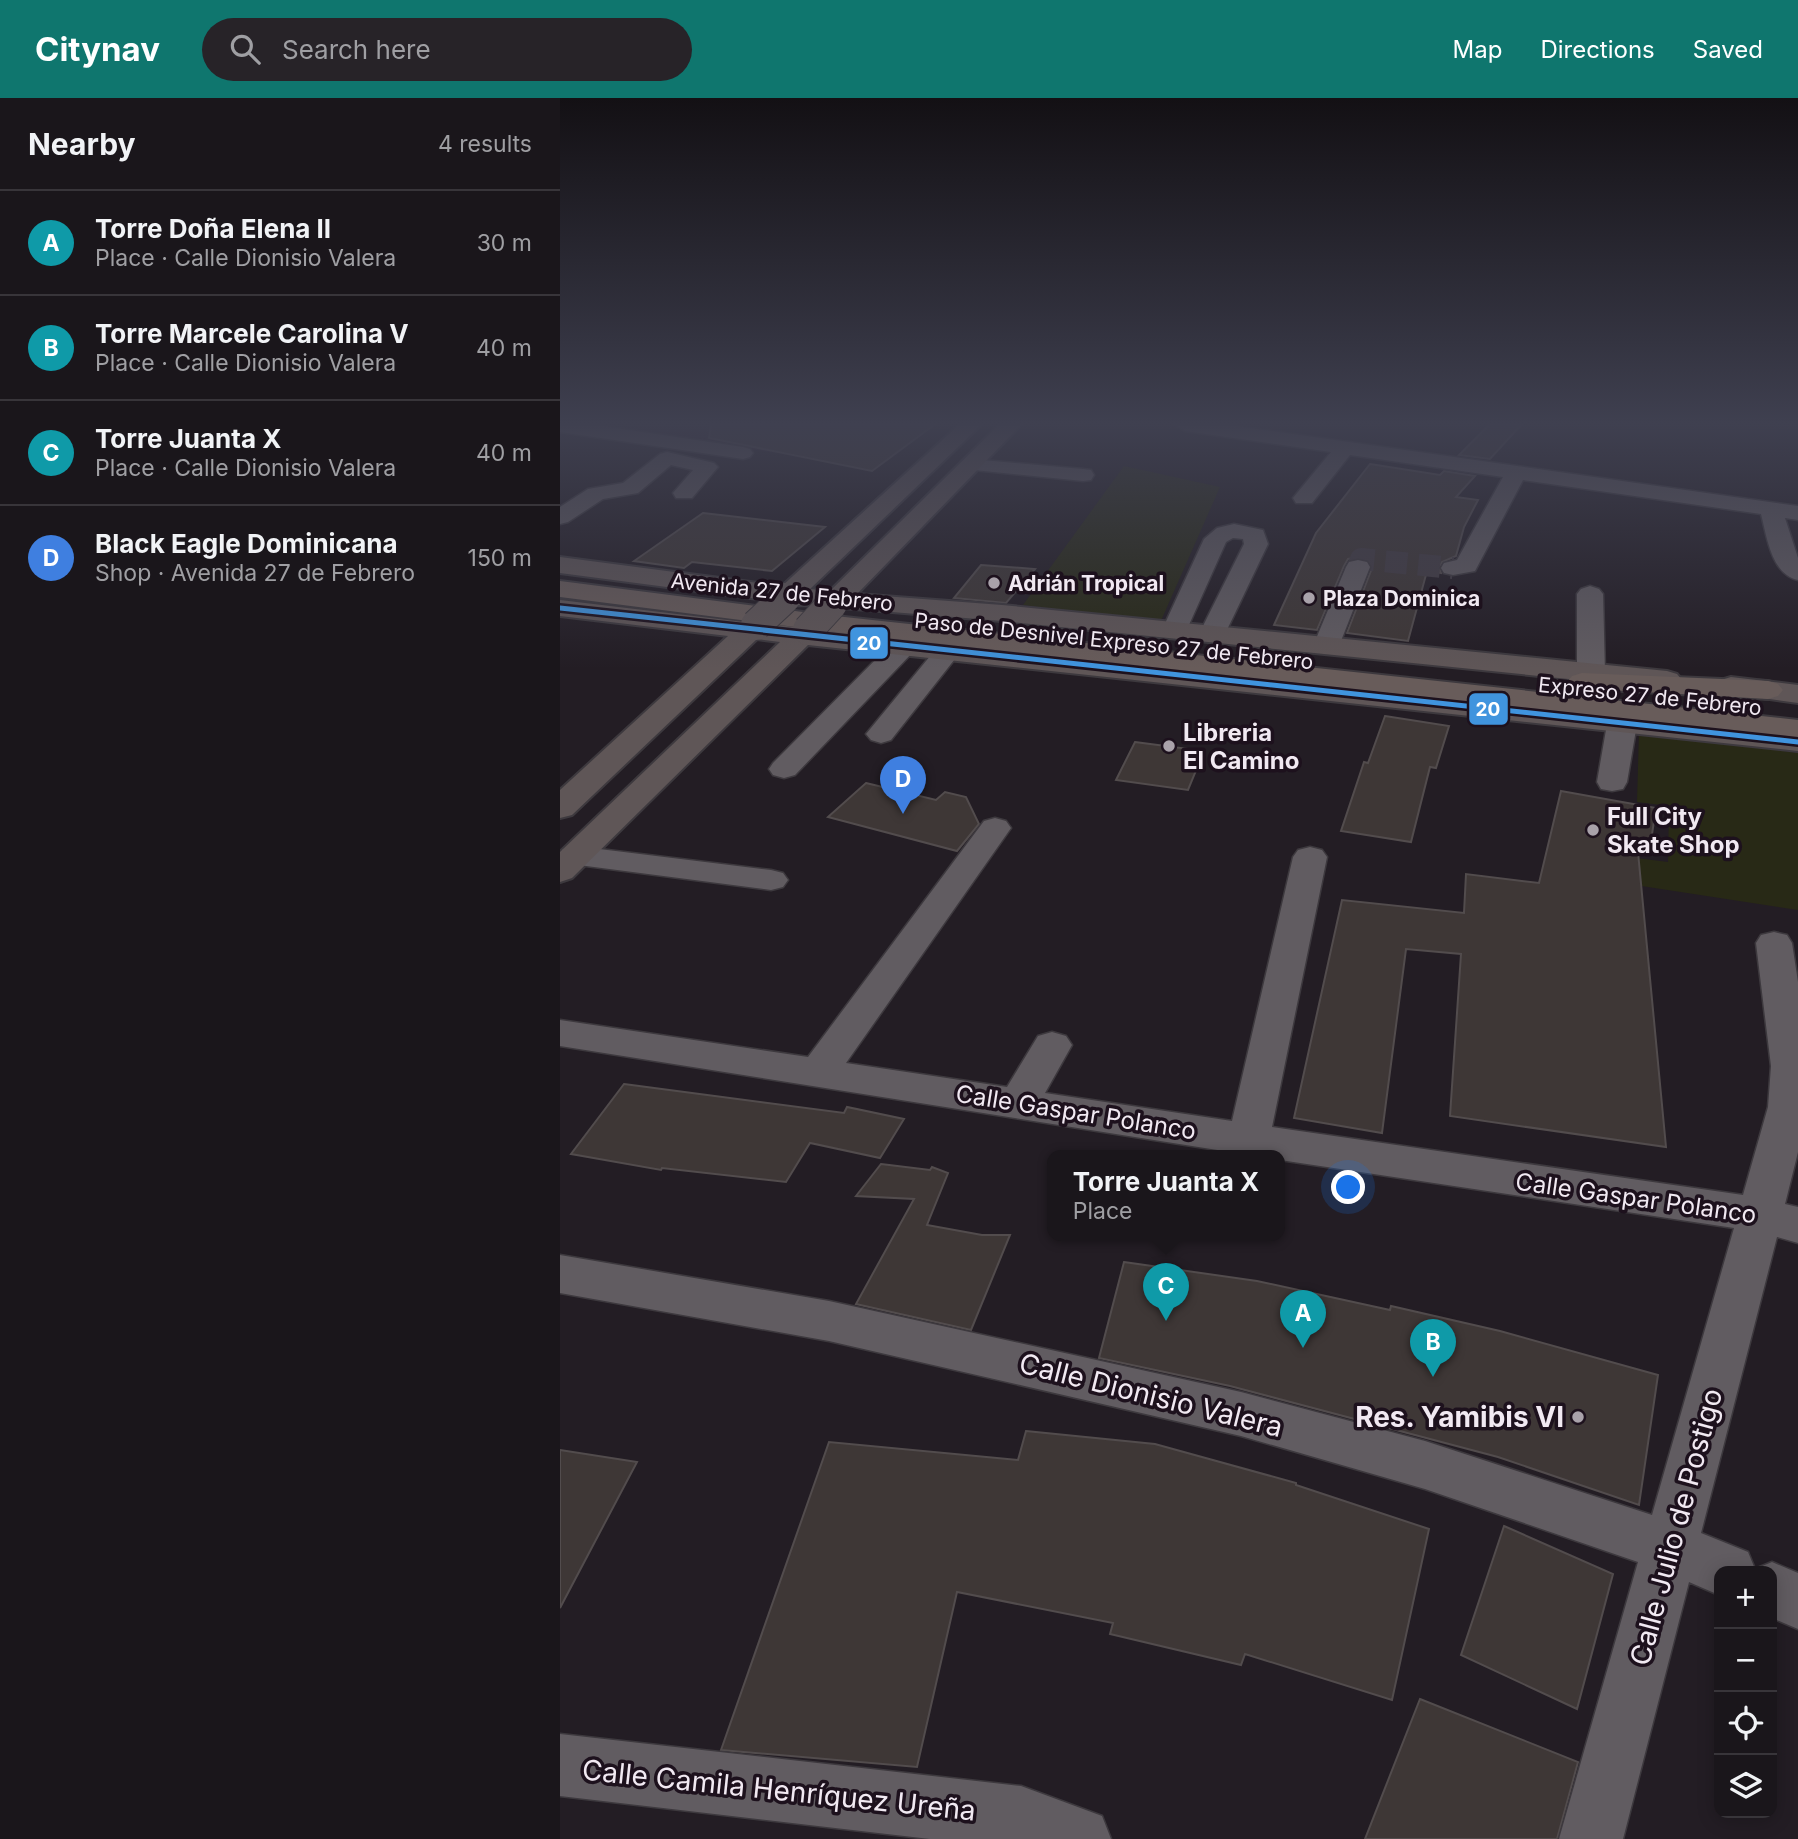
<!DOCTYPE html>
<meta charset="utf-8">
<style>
:root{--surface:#1a161b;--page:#272328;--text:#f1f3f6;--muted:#9f9fa3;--line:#38353a;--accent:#0f766e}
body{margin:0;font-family:Inter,sans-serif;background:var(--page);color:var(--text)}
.controls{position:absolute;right:21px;bottom:21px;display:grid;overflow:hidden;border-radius:14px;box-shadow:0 4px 18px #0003}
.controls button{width:63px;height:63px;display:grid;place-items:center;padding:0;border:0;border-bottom:2px solid var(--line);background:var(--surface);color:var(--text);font:35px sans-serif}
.you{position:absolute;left:789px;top:1090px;width:24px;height:24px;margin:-18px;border:5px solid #fff;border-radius:50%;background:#1a73e8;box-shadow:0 0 0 10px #1a73e833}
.badge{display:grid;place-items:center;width:46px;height:46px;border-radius:50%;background:var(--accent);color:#fff;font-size:23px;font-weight:700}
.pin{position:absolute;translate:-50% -58px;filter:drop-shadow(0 2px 4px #0008)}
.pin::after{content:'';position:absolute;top:37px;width:24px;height:21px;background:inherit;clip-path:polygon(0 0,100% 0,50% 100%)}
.popup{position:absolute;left:487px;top:1052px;width:238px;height:91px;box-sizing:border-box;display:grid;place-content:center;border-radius:14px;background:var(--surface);filter:drop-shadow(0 2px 5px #0005);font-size:23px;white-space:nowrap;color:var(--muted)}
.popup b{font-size:26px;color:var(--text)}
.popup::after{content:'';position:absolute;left:50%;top:100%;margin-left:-14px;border:14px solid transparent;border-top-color:var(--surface)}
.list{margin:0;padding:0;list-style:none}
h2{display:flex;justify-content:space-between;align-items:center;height:91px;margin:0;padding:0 28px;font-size:30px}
h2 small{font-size:23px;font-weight:400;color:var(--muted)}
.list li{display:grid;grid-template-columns:46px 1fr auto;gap:21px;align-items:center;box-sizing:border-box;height:105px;padding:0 28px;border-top:2px solid var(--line)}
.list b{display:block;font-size:26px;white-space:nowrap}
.list p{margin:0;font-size:23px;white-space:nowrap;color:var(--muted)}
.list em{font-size:23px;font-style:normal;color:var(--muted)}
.icon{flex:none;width:38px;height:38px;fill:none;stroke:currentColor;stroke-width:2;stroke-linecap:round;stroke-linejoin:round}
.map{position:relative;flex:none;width:1238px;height:1741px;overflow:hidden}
header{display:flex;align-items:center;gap:42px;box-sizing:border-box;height:98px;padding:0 35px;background:var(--accent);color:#fff}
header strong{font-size:33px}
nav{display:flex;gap:38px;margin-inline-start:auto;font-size:24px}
.search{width:490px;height:63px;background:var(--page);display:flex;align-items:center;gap:18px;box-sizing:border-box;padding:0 24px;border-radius:38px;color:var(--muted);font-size:26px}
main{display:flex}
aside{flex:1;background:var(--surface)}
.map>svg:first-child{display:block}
.built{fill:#2d1e2e}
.green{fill:#282916}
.building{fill:#3e3736;stroke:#524c4d;stroke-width:2}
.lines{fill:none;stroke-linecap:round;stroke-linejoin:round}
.minor-tunnel{stroke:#423c43;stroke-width:22;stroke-dasharray:22 11;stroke-linecap:butt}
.minor-casing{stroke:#3d393e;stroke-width:3}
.major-casing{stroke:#3d393e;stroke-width:4}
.highway-casing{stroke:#3d393e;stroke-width:4}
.minor{fill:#615c61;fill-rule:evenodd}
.major{fill:#5f5657;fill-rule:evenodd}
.highway{fill:#685c5a;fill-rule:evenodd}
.major-bridge-casing{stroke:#3d393e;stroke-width:32;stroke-linecap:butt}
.major-bridge{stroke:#5f5657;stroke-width:30}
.bus-1-casing{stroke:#1d111d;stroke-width:10}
.bus-1{stroke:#4094de;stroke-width:5}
.poi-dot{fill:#a9a2aa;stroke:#1d111d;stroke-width:2.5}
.labels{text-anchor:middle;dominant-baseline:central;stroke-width:7;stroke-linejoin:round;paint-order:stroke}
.far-poi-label{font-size:21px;font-weight:bold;fill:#f1e9f2;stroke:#1d111d;text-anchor:start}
.far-street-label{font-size:21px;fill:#f1e9f2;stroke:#1d111d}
.poi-label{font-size:24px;font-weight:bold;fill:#f1e9f2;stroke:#1d111d;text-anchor:start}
.street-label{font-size:24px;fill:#f1e9f2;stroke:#1d111d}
.near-street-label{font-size:28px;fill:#f1e9f2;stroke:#1d111d}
.near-poi-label{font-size:28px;font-weight:bold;fill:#f1e9f2;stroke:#1d111d;text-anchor:end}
.line-badge{stroke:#1d111d;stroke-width:2.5}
.badge-label{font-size:19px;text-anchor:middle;font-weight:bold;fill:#fff}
</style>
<header>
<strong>Citynav</strong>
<div class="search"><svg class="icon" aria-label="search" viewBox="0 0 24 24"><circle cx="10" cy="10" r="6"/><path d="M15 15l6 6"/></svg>Search here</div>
<nav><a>Map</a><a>Directions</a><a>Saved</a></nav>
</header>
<main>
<aside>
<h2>Nearby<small>4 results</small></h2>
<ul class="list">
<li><span class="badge" style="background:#0f9aa8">A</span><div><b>Torre Doña Elena II</b><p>Place · Calle Dionisio Valera</p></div><em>30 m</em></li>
<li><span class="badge" style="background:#0f9aa8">B</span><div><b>Torre Marcele Carolina V</b><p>Place · Calle Dionisio Valera</p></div><em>40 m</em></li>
<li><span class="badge" style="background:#0f9aa8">C</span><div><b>Torre Juanta X</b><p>Place · Calle Dionisio Valera</p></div><em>40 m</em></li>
<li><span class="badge" style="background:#3f7fe0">D</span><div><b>Black Eagle Dominicana</b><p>Shop · Avenida 27 de Febrero</p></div><em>150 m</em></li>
</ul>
</aside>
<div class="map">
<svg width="1238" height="1741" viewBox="0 0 1238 1741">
<rect width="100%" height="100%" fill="#231d24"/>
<path class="built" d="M70 327H266L215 355 62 332Z"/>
<path class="green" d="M564 368 660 389 600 525 463 507Z
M1079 634 1238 655V812L1075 787 1076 760 1108 764 1109 708 1077 704Z"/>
<path class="building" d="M151 327H374L312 373 149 340Z
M929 327H961L930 361 899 357Z
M810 366 880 377 884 373 915 378 896 399 918 402 904 429 896 458 882 464 879 469 881 475 867 473 848 543 787 535 812 470 809 463 799 459 788 461 784 468 757 532 714 527 756 435Z
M143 415 265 429 212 473 132 464 124 470 74 463Z
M421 467 475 471 446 505 394 500Z
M825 618 889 628 876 670 870 669 851 744 781 733 804 664 808 665Z
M575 644 644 653 628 692 556 682Z
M306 685 376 702 385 694 406 699 419 726 397 753 268 719Z
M1001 693 1096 710 1089 756 1078 754 1106 1049 890 1018 901 856 846 851 822 1035 734 1020 782 802 904 815 906 776 979 785Z
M64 986 284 1015 287 1009 344 1021 320 1060 250 1045 226 1084 102 1070 101 1072 11 1056Z
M321 1066 370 1072 372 1069 388 1075 367 1127 422 1137H450L411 1232 296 1206 354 1101 296 1098Z
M564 1164 697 1183 830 1212 831 1208 940 1233 1098 1277 1079 1407 938 1359 670 1288 539 1260Z
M466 1333 595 1346 736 1385V1387L869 1431 832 1602 685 1556 681 1567 550 1536 553 1525 397 1494 357 1669 161 1652 269 1344 458 1362Z
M0 1352 77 1364 0 1510Z
M944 1428 1053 1476 1017 1611 901 1557Z
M860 1601 1018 1664 997 1741H805Z"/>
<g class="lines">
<path class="minor-tunnel" d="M798 469 801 461 893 470"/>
<g class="minor-casing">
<path id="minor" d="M0 327H36L183 349 190 351 193 355 190 359 183 361 0 334Z
M615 327H669L1238 408V422L1225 420 1238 460V482C1211 476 1207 439 1201 416L963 382 915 473 893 477 884 475 881 470 884 465 897 462 943 379 790 357 752 405H736L733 400 771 354 625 333Z
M107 354 154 365 158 369 132 400H116L113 395 133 372 111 367 78 395 43 401 8 424 0 426V409L28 391 63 385 100 356Z
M411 361 523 371 531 372 534 377 531 382 523 383 404 371 401 367 404 363Z
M674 426 703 432 708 446 665 536 661 542 652 544 643 542 639 536 684 446 683 441 673 440 666 444 624 538 615 540 606 538 602 532 644 441 657 430Z
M798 462 807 464 810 469 779 548 775 554 766 556 757 554 753 548 786 469 789 464Z
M1030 488 1039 491 1043 496 1045 574 1041 580 1031 582 1021 580 1017 574V496L1021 491Z
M345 539 354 541 358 547 354 553 235 677 224 680 213 677 209 671 213 665 336 541Z
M389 544 398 546 402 552 331 642 321 645 311 642 306 636 311 630 380 546Z
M1062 617 1072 620 1077 626 1067 684 1063 691 1052 693 1041 691 1037 684 1047 626 1052 620Z
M435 720 446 723 451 730 286 965 447 989 478 938 492 934 506 938 512 947 485 995 672 1023 733 759 738 752 750 749 762 752 767 759 712 1029 1183 1097 1208 1009 1211 968 1196 845 1201 837 1214 834 1227 837 1232 845 1238 884V1054L1225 1106 1238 1109V1145L1217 1139 1141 1435 1188 1454 1195 1471 1212 1464 1238 1475V1531L1212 1520V1473H1159V1497L1129 1484 1063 1741H999L1078 1464 865 1391 681 1338 269 1243 0 1195V1157L269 1203 681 1294 865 1343 1092 1417 1174 1130 720 1062V1057H689L0 948V922L248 959 424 723Z
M15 748 211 772 223 775 228 782 223 789 211 792 3 765 0 756 3 751Z
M0 1636 461 1688 542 1718 551 1741H370L0 1698Z"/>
</g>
<g class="major-casing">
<path id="major" d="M399 327H421L250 491 270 493 439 327H461L297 496 442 507 1107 573 1117 576 1122 582 1117 588 1107 591 442 523 283 510 272 514C265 512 262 509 255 508 241 505 225 511 214 503L0 475V459L222 488Z
M0 502 184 524 196 519 206 521 209 526 235 529 248 524 258 526 262 532 1238 635V653L248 547 12 780 0 784V754L220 544 197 541 12 717 0 720V692L168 538 0 518Z
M1171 579 1238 587V605L1161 594 1156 588 1161 582Z"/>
</g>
<g class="highway-casing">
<path id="highway" d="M0 483 266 517 1238 622V640L266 533 0 499Z
M1022 575 1208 583 1218 586 1223 592 1218 598 1208 601 1012 590 1007 584 1012 578Z"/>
</g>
<use href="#minor" class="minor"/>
<use href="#major" class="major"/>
<use href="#highway" class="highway"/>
<g class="major-bridge-casing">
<path id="major-bridge" d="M196 527 225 500
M248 532 272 506"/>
</g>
<use href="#major-bridge" class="major-bridge"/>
<g class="bus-1-casing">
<path id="bus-1" d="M0 510 1238 644"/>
</g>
<use href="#bus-1" class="bus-1"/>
</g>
<linearGradient id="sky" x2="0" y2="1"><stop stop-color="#131014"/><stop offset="0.57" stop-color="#3f4050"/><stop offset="1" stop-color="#3f4050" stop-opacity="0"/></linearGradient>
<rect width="1238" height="571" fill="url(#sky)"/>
<g class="poi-dot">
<circle cx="434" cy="485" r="7"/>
<circle cx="749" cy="500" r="7"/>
<circle cx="609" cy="648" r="7"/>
<circle cx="1033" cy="732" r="7"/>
<circle cx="1018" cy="1319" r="7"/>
</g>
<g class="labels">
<g class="far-poi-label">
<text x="448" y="485">Adrián Tropical</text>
<text x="763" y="500">Plaza Dominica</text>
</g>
<g class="far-street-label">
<text transform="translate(222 494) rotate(6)">Avenida 27 de Febrero</text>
<text transform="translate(554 543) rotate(6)">Paso de Desnivel Expreso 27 de Febrero</text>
<text transform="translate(1090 598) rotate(6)">Expreso 27 de Febrero</text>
</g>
<g class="poi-label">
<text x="623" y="634">Libreria<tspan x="623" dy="28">El Camino</tspan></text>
<text x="1047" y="718">Full City<tspan x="1047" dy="28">Skate Shop</tspan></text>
</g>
<g class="street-label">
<text transform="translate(516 1014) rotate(9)">Calle Gaspar Polanco</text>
<text transform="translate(1076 1100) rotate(8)">Calle Gaspar Polanco</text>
</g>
<g class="near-street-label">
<text transform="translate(591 1297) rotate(14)">Calle Dionisio Valera</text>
<text transform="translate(1116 1429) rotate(-75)">Calle Julio de Postigo</text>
<text transform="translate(219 1692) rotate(6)">Calle Camila Henríquez Ureña</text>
</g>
<g class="near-poi-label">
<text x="1004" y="1319">Res. Yamibis VI</text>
</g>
</g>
<g class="line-badge">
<rect x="289" y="528" width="40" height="34" rx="7" fill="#4094de"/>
<rect x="908" y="594" width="41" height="34" rx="7" fill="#4094de"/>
</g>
<g class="badge-label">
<text x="309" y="552">20</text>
<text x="928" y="618">20</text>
</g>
</svg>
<div class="controls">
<button>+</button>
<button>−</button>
<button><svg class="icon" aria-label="locate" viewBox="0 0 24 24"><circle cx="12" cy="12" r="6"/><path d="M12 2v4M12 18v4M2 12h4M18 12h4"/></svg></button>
<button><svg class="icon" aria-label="layers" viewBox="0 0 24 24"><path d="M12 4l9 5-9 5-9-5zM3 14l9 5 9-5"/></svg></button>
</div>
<div class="you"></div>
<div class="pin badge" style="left:743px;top:1250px;background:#0f9aa8">A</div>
<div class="pin badge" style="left:873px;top:1279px;background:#0f9aa8">B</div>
<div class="pin badge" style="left:606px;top:1223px;background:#0f9aa8">C</div>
<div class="popup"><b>Torre Juanta X</b>Place</div>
<div class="pin badge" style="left:343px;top:716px;background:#3f7fe0">D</div>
</div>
</main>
